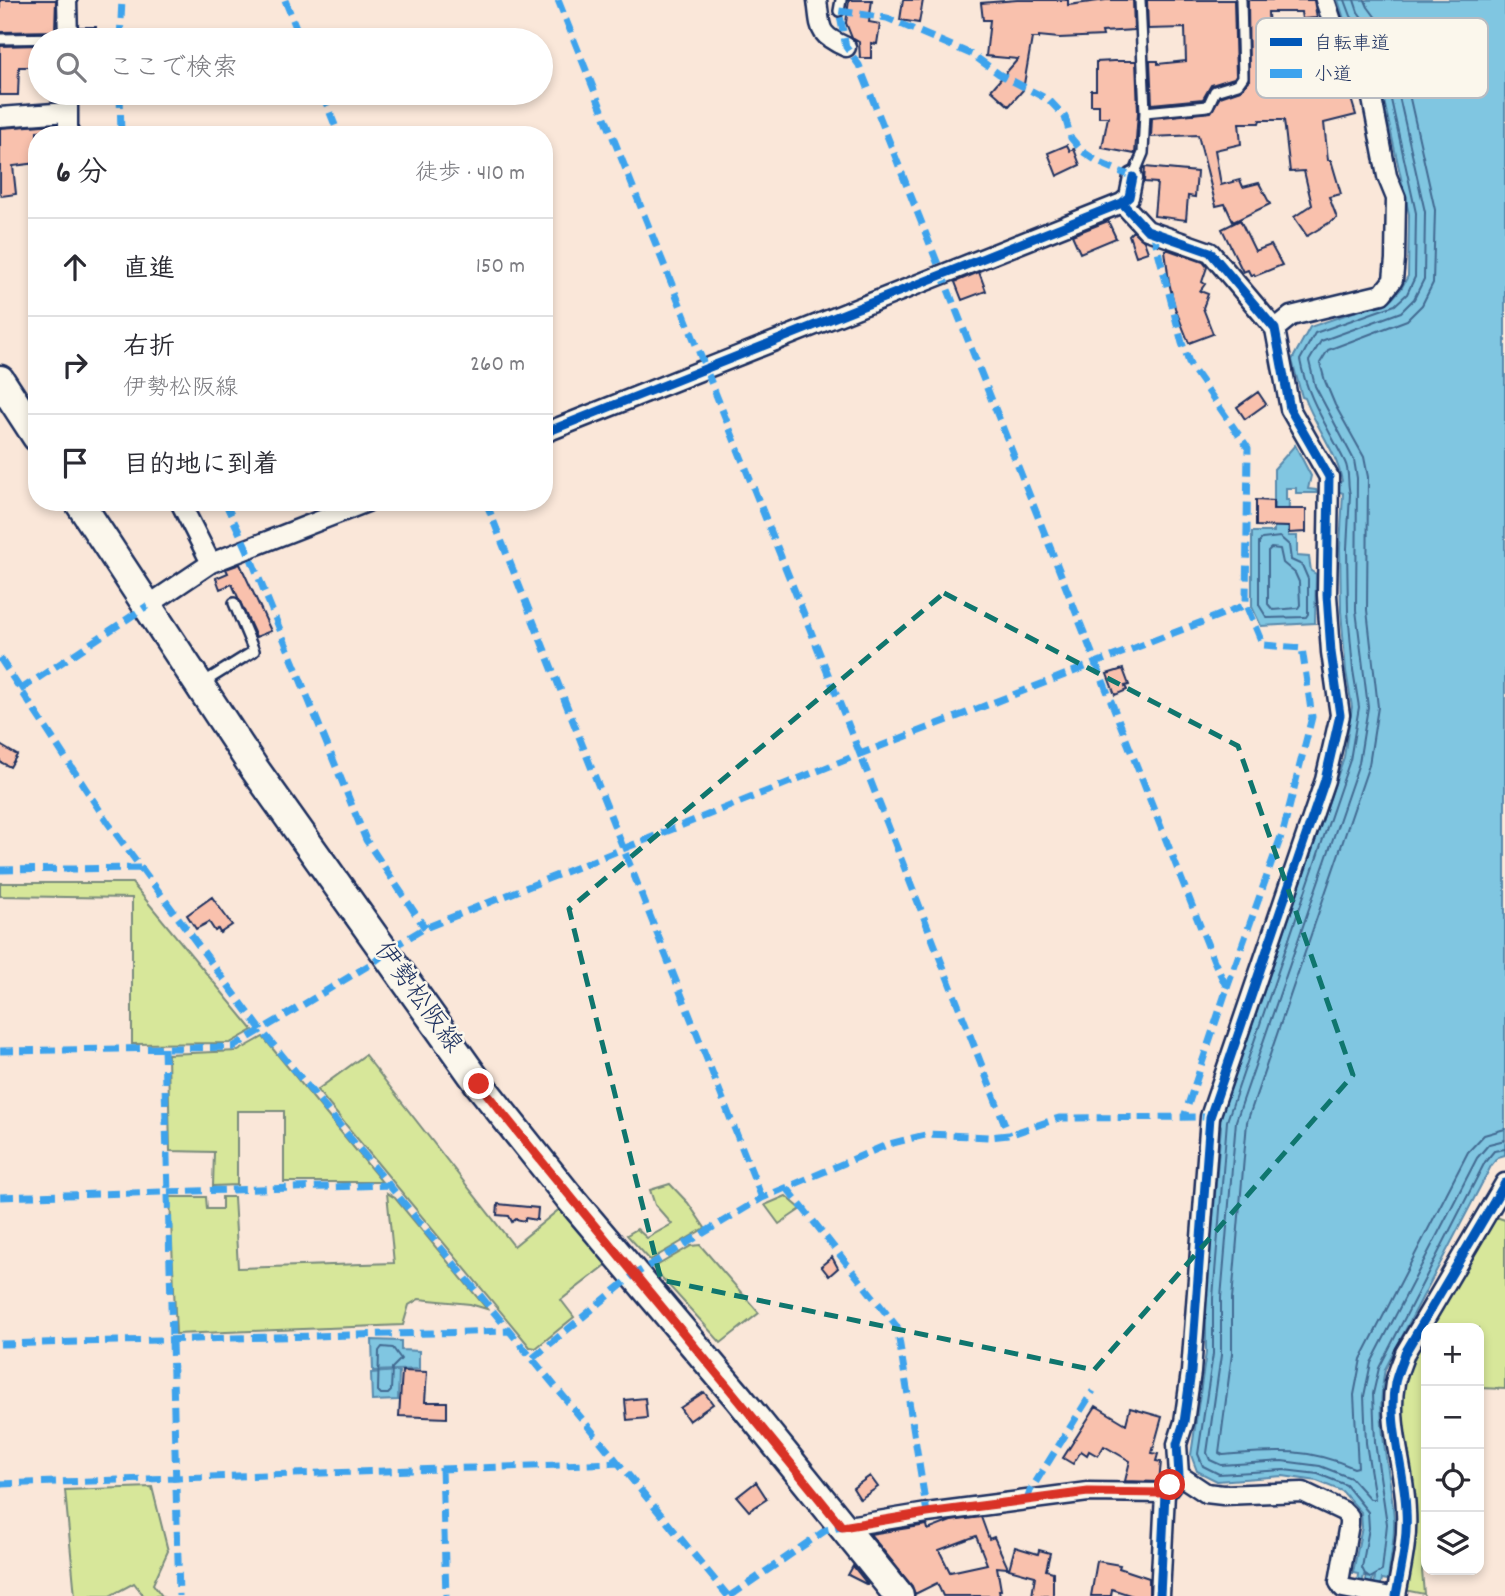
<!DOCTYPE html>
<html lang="ja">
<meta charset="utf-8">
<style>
:root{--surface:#fff;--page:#f2f2f3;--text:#2b2b33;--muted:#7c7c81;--line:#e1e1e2}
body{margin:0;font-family:Dekko,"Klee One",sans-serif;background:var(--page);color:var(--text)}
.controls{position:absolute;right:21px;bottom:21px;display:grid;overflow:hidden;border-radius:14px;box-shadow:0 4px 10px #0003}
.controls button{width:63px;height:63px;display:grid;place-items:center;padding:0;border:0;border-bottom:2px solid var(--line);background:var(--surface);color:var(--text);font:35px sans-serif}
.stop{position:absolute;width:21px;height:21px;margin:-16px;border:5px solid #d93025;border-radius:50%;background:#fff}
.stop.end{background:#d93025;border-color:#fff;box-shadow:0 2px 7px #0008}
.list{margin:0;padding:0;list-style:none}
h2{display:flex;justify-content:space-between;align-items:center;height:91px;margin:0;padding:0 28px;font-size:30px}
h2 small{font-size:23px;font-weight:400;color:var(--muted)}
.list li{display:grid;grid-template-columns:46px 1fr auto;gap:21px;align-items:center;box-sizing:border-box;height:98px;padding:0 28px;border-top:2px solid var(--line)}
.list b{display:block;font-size:26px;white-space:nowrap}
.list p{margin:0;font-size:23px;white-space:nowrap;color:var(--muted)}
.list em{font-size:23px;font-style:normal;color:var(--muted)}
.icon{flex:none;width:38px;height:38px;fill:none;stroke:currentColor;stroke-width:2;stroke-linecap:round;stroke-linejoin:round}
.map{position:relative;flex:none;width:1505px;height:1596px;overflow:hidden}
.search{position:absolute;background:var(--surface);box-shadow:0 4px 10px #0003;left:28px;top:28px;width:525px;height:77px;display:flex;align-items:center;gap:18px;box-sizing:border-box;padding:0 24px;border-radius:38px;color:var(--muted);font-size:26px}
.panel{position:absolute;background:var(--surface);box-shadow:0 4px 10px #0003;left:28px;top:126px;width:525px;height:385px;border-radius:28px}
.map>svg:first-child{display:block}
.green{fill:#d7e79a;stroke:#798b7c;stroke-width:2}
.water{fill:#80c6e1;stroke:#588aad;stroke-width:2}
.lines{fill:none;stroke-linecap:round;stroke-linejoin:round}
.shore{stroke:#436b92;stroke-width:2}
.building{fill:#f9c1ad;stroke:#1b2f5e;stroke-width:2;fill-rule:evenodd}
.service-casing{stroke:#1b2f5e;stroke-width:14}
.minor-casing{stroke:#1b2f5e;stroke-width:23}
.primary-casing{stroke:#1b2f5e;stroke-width:33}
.service{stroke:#fbf7ec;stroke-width:9}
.minor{stroke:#fbf7ec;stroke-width:18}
.primary{stroke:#fbf7ec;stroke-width:28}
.quiet{stroke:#3da3ed;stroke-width:7;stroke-dasharray:14 7;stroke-linecap:butt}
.cycleway-casing{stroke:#fbf7ec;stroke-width:13}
.cycleway{stroke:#0057b8;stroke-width:9}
.route{stroke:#d93025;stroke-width:9}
.marked{fill:none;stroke:#0f766e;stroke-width:5;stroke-dasharray:14 9;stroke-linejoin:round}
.labels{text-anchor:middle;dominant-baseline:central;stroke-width:5;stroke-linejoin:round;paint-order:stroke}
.street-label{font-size:26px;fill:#1b2f5e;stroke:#fbf7ec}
.key{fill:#fbf7ec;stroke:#b8bbc1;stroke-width:2}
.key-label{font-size:19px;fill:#1b2f5e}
</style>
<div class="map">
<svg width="1505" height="1596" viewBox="0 0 1505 1596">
<rect width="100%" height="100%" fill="#fae7d9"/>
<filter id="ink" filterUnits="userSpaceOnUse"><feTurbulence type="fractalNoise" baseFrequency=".0143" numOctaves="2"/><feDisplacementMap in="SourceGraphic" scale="14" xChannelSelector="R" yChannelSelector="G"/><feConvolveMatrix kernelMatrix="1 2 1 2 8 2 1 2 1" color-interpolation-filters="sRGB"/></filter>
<g filter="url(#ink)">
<path class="green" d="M0 883H132L253 1030 230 1043 132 1044V898L0 896Z
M263 1037 382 1182H284V1111H237V1185L213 1186 214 1152 170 1151 168 1054 238 1051Z
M365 1055 514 1246 562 1207 610 1262 561 1300 574 1317 536 1348 530 1347 317 1090Z
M670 1184 688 1203 705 1228 650 1260 627 1235 637 1229 647 1238 672 1224 655 1205 650 1190Z
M387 1193 395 1198 487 1309 470 1304 419 1299 409 1305 403 1325 176 1334 170 1197H206L207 1209H222V1197H234L238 1268 394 1263Z
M786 1196 801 1209 779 1224 765 1205Z
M1493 1216 1505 1220V1389L1479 1388V1328H1427Z
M700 1245 759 1313 721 1343 653 1268 691 1246Z
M1426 1331V1522L1422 1571 1424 1594 1404 1590 1399 1415 1402 1378Z
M152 1487 168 1551 153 1584 162 1596H144L134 1583 110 1596H75L65 1490Z"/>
<path class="water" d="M1338 0H1505V1155L1498 1157 1491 1166 1385 1369C1374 1425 1391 1467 1394 1520 1395 1540 1390 1561 1388 1580L1382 1579 1380 1588 1374 1587 1375 1577H1373L1371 1586 1365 1584 1367 1576 1364 1575 1362 1584 1357 1583 1358 1574 1353 1573 1362 1527 1361 1512 1342 1491 1317 1481 1283 1476 1217 1481 1197 1471 1191 1455 1206 1353V1298L1221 1126 1219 1122 1344 757 1352 707 1346 671 1341 611 1340 548 1343 493 1337 491V484L1342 481C1337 452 1315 426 1305 398L1302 397 1292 360 1310 327 1392 299 1401 289 1408 276 1409 214 1375 60 1344 19Z
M1295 445 1311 476 1308 489 1316 490 1317 493H1296V488H1286V500H1289L1288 536H1297V556L1309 557 1311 571 1316 574 1315 623 1261 626 1252 607V532H1274V469Z
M372 1340 401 1341V1350L419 1351V1369L373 1371Z
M399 1371 398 1400 372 1401 371 1373Z"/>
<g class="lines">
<path class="shore" d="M1345 0 1351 16 1382 59 1416 213 1415 277 1407 294 1395 305 1315 333 1300 360C1307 398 1328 427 1345 462 1350 472 1347 484 1350 494L1347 548 1348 611 1353 670 1359 707 1350 760 1227 1121 1213 1298V1354L1198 1454 1203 1466 1219 1474 1284 1470 1318 1474 1346 1485 1368 1512 1369 1528 1362 1568 1366 1576 1370 1578 1382 1571 1387 1524 1375 1442 1373 1394 1379 1368 1485 1162 1494 1151 1505 1149
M1354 0 1358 12 1390 56 1425 212 1424 279 1414 299 1401 312 1321 341 1309 361 1315 386 1354 460 1357 478 1356 610 1368 707 1359 763 1236 1121 1221 1298V1355L1207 1453 1210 1460 1221 1465 1282 1461 1320 1466 1351 1478 1370 1499H1375L1366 1443 1364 1396 1371 1363 1477 1158 1489 1144 1505 1140
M1365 0 1368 7 1396 45 1400 54 1435 210 1433 283 1422 305 1407 320 1328 350 1320 363 1325 381 1335 405 1364 457 1368 477 1367 610 1378 707 1369 765 1247 1122 1232 1299V1354L1219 1453 1223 1455C1274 1451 1306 1447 1354 1468L1358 1467 1354 1395 1361 1359 1468 1152 1484 1135 1505 1129
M1280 537 1289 545 1291 560 1302 565 1308 579V614L1306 617 1267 618 1259 605V542L1262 539Z
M1271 548 1280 549 1283 563 1295 573 1299 582 1300 605 1298 608 1273 610 1268 604V551Z
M382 1347 393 1348 401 1359 392 1368 391 1391 388 1394H381L378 1391 379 1351Z"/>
</g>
<path class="building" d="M0 0H56L55 31 0 32Z
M849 0H872L869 22 880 24 877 44 871 43V58H860L859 42 852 38 846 23Z
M903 0H923L919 23 900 20Z
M1017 0H1068V5L1106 0H1133L1134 30 1102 32 1103 36 1059 38 1039 36V38H1032L1023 90 1009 106 991 90 1018 59 986 56 990 20H983L981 3Z
M1147 0H1234L1236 75 1234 78 1211 85 1203 99 1152 104 1150 61H1158V64L1186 61 1185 28 1148 29Z
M1248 0H1314L1317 18 1302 19 1301 12H1268L1269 37H1295V58H1303V80L1342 69 1356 115 1324 123 1328 160H1331L1341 194 1329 197 1337 218 1307 236 1294 217 1312 205 1304 171 1290 172 1284 120H1260L1259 123H1239L1241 144 1215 150 1221 185 1240 180 1243 187 1259 183 1270 204 1233 222 1225 204 1216 206 1198 135 1151 137 1152 118 1211 112 1220 97 1241 90 1249 81Z
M79 27H96V40H79Z
M40 45V67H19L18 95H0V46Z
M1114 61H1136L1138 112 1135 154 1102 148 1108 117H1099V105H1091V90H1096V62Z
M57 124V130L37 131V163L13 166 16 194 2 196 0 193V128Z
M1067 145 1070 151 1074 149 1080 165 1057 176 1048 153Z
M1145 167 1197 172 1195 197 1188 196 1186 220 1154 216 1157 183 1144 182Z
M1240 220 1255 251 1271 245 1282 265 1255 276 1254 274 1251 276 1248 270 1243 272 1222 229Z
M1108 221 1116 238 1080 253 1072 235Z
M1133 231 1144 241 1148 252 1136 256 1129 235Z
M1165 250H1169L1203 262 1207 267 1202 282 1205 284 1200 291 1208 294 1203 308 1213 334 1189 343 1175 308 1169 282Z
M979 272 986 291 962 300 955 282Z
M1258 392 1266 404 1245 419 1237 407Z
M1256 500 1273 501V509H1306V532L1289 533V527L1256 526Z
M240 564 271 631 256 637 232 584 220 589 216 578 228 573 226 569Z
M1123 669 1129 685 1125 686 1127 690 1115 695 1107 674Z
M0 745 17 755 10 767 0 762Z
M212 897 232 925 220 933 218 929 215 931 209 922 196 929 187 915Z
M498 1204 538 1208 537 1220 525 1218V1221L516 1219 512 1222 509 1216 497 1215Z
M832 1257 838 1268 829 1276 821 1266Z
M402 1371 427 1372 425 1402H447V1418L399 1416Z
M704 1392 713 1404 689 1421 680 1408Z
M645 1398 647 1418 627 1420 625 1400Z
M1096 1406 1126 1424 1130 1408 1162 1417 1152 1453 1158 1454 1156 1461 1161 1462 1159 1482 1125 1481 1130 1461 1104 1446 1098 1456 1089 1451 1087 1455 1081 1451 1073 1464 1063 1458Z
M870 1476 878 1487 860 1499 853 1488Z
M756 1482 767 1499 749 1511 737 1497Z
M981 1517 989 1539 994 1537 1008 1568 997 1567 1001 1590H999L1000 1596H943L937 1583 915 1594 912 1586 870 1534 927 1525 928 1530 951 1521ZM976 1536 987 1564 950 1572 939 1550Z
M1015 1547 1038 1554 1039 1550 1050 1553 1046 1570 1053 1572V1596H1032L1035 1576 1009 1569Z
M1097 1561 1120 1565 1119 1568 1149 1578V1596H1133L1112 1589 1111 1596H1091Z
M853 1566 868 1585 848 1575Z"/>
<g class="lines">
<g class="service-casing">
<path id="service" d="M839 11 841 0
M0 39 68 38
M1145 112 1208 106 1215 91 1238 84 1243 77 1241 0
M1133 177 1143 153 1145 112 1140 0
M201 684 254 651 234 603"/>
</g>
<g class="minor-casing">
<path id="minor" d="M67 0 68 40
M817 0C821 29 817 34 846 47
M68 93V135
M0 117 68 112
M1122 203 1147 230 1210 252 1275 329 1290 409 1329 477 1327 595 1331 652 1340 715 1325 780 1210 1117 1191 1372 1184 1422 1177 1444 1179 1475 1165 1493 1160 1596
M1275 329 1291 316 1382 294 1393 280 1395 259 1396 198 1387 176 1369 83 1333 24 1325 0
M544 433 1122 203 1129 197 1133 177
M211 563 367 502
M147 606 211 563 180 502
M1179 1475 1206 1493 1223 1495 1303 1492 1343 1511 1349 1517V1524L1339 1582 1343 1588 1386 1596
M842 1527 927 1513 1088 1492 1165 1493
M1396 1596C1401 1568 1408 1539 1406 1511 1405 1468 1387 1426 1395 1383 1397 1373 1402 1363 1405 1353L1505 1183"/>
</g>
<g class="primary-casing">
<path id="primary" d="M0 380 37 437
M79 502 254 768 479 1084 569 1197 738 1397 899 1596"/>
</g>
<use href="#service" class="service"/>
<use href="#minor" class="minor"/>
<use href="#primary" class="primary"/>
<path class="quiet" d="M285 0 301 40
M558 0 860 754 1009 1135
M120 40 122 0
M120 93 121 135
M322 93 339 135
M1133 177 1100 163 1082 151 1071 138 1065 117 1049 100 999 74 973 55 887 18 839 11 846 47 859 65 1214 961 1227 988 1184 1117
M1153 232 1182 343 1190 365 1248 448 1246 605 1263 645 1302 648 1312 717 1284 828 1227 988
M225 502 247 549 366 840 425 928
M486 502 762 1198
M0 658 108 823 262 1031 728 1596
M20 690 147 606
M0 870 141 868
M164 1048 179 1596
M0 1051 233 1047 374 962 396 945 425 928 860 754 1246 605
M787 1188 897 1327 927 1513
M0 1197 391 1185
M0 1344 510 1331
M533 1358 635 1274 762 1198 889 1144 929 1134 989 1137 1009 1135 1059 1118 1210 1117
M442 1468 446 1596
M0 1484 620 1463
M1027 1501 1030 1491 1093 1391
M730 1596 826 1530 842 1527"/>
<g class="cycleway-casing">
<path id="cycleway" d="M1122 203 1147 230 1210 252 1275 329 1290 409 1329 477 1327 595 1331 652 1340 715 1325 780 1210 1117 1191 1372 1184 1422 1177 1444 1179 1475 1165 1493 1160 1596
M544 433 1122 203 1129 197 1133 177
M1396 1596C1401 1568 1408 1539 1406 1511 1405 1468 1387 1426 1395 1383 1397 1373 1402 1363 1405 1353L1505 1183"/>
</g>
<use href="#cycleway" class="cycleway"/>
</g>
</g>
<g class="lines" filter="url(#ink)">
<path class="route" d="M479 1084C598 1233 723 1378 842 1527L927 1513 1088 1492 1165 1493 1170 1485"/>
</g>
<path class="marked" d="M944 593 1238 746 1353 1075 1094 1370 661 1280 569 909Z"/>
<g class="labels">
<g class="street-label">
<text transform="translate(417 998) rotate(54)">伊勢松阪線</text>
</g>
</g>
<rect x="1256" y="18" width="232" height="80" rx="10" class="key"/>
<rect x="1270" y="38" width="32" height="8" fill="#0057b8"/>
<rect x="1270" y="69" width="32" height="9" fill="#3da3ed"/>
<g class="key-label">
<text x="1314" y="49">自転車道</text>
<text x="1314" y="80">小道</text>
</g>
</svg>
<div class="controls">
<button>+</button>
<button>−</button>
<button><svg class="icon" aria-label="locate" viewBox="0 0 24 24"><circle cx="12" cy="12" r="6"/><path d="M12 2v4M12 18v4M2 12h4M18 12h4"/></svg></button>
<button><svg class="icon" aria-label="layers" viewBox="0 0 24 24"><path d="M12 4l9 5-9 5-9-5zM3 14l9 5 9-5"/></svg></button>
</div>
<div class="stop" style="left:1170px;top:1485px"></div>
<div class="stop end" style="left:479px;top:1084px"></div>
<div class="search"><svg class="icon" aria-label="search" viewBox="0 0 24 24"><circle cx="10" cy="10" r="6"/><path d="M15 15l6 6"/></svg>ここで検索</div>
<section class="panel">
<h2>6 分<small>徒歩 · 410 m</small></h2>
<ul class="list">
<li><svg class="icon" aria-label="ahead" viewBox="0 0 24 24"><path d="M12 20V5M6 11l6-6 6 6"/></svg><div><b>直進</b></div><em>150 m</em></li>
<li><svg class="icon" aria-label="right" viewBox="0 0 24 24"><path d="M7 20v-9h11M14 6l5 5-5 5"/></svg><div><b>右折</b><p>伊勢松阪線</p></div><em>260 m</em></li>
<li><svg class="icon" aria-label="arrive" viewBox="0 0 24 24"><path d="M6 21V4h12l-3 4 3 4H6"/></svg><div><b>目的地に到着</b></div></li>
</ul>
</section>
</div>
